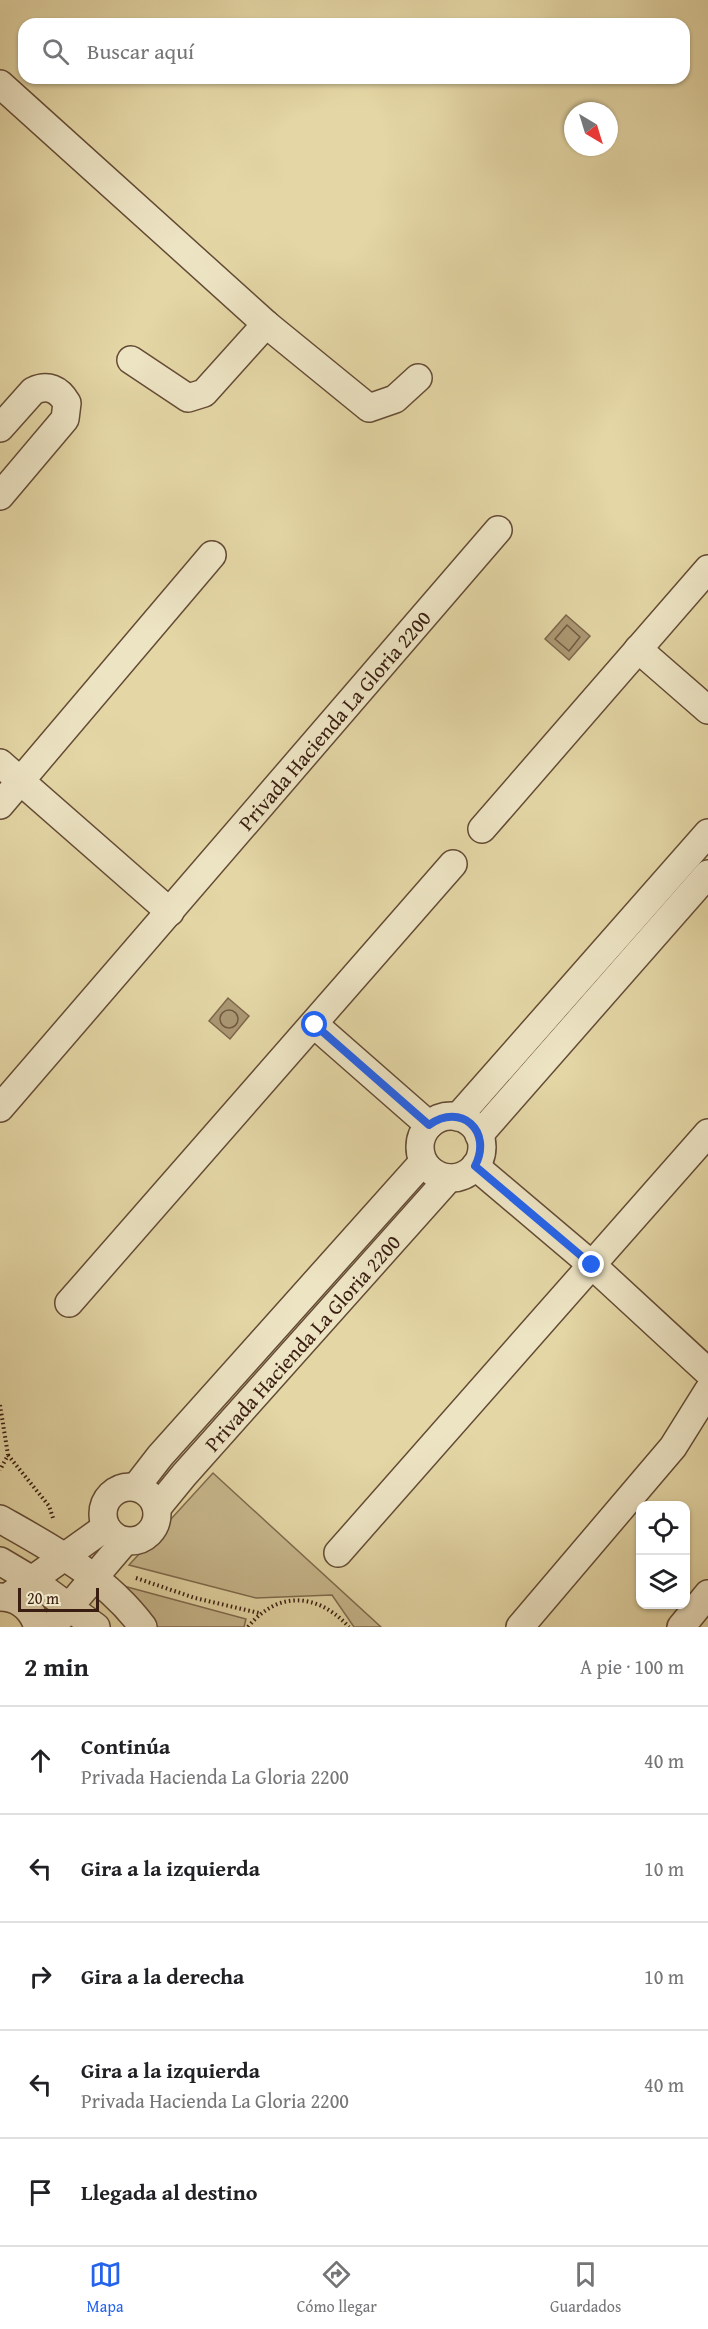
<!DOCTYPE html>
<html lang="es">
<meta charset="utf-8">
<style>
:root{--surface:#fff;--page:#f6f6f6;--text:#202124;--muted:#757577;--line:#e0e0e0;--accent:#2563eb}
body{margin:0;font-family:"Gentium Book Plus",serif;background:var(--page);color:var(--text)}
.controls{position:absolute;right:18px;bottom:18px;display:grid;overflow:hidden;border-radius:12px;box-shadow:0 2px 4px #0004}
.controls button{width:54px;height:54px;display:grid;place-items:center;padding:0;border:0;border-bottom:2px solid var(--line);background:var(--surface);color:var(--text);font:30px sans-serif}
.compass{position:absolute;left:564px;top:102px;width:54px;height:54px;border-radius:50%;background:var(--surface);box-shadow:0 2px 4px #0004;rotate:142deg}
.scale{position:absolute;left:18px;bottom:15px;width:81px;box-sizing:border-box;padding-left:6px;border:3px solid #391d10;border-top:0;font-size:16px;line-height:21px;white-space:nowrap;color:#391d10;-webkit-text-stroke:4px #ede4c4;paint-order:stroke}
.stop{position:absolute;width:18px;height:18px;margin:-14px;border:4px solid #2563eb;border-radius:50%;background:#fff}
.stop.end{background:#2563eb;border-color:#fff;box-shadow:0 2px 6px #0008}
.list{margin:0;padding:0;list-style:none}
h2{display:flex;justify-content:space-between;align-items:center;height:78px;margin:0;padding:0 24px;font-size:26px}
h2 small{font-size:20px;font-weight:400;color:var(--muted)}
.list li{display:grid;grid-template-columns:39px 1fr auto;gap:18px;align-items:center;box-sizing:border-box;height:108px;padding:0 24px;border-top:2px solid var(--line)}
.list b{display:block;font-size:22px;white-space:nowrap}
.list p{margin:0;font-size:20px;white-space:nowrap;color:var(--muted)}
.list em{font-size:20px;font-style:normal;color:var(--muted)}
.icon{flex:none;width:33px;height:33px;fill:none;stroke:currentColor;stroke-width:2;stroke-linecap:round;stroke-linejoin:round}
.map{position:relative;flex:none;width:708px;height:1627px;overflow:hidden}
.search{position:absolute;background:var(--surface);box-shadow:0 2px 4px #0004;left:18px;right:18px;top:18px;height:66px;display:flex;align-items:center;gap:15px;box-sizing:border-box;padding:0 21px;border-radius:18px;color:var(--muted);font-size:22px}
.sheet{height:618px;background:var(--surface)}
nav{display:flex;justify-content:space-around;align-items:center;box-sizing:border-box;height:84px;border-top:2px solid var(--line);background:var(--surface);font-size:16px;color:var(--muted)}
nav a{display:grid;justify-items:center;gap:3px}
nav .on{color:var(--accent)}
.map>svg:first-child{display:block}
.green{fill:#c7b78c;stroke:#806a4e;stroke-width:1.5}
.water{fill:#aa9772;stroke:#7d664b;stroke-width:1.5}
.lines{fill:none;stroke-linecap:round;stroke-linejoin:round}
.shore{stroke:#725a41;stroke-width:1.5}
.minor-casing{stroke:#644b35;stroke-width:30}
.path{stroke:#391d10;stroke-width:4;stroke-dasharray:1.5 3;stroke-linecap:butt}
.minor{stroke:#ede4c4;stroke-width:27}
.route{stroke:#2563eb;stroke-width:8}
.labels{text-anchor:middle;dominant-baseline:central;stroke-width:5;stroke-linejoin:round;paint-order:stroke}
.street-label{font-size:21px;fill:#391d10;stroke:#ede4c4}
</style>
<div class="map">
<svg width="708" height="1627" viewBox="0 0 708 1627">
<rect width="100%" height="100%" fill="#e4d6a5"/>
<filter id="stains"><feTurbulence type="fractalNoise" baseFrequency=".00333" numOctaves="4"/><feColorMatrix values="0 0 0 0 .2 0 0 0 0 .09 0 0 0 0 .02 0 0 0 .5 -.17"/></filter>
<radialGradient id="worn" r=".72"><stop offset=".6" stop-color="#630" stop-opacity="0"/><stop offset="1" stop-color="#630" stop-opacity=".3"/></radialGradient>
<path class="green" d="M213 1473 381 1627H354L332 1595 256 1598 129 1565Z
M120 1585 246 1619 244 1627H147Z"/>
<path class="water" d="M566 615 590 636 569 660 545 639Z
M228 998 249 1016 230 1039 209 1021Z"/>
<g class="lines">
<path class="shore" d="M567 625 580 637 569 651 555 639Z
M220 1019a9 9 0 1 1 18 0a9 9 0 1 1-18 0Z"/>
<g class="minor-casing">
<g id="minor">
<path d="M0 84 266 324 204 393 188 398 131 360"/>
<path d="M266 324 369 408 395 399 418 378"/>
<path d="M0 428 33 391C48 384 59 389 67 403L65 419 0 496"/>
<path d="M638 649 708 710"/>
<path d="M0 763 170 912"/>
<path d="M0 805 212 555"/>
<path d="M482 829 708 569"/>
<path d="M315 1025 429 1125"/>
<path id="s1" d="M0 1108 498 530"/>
<circle cx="451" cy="1147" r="31"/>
<path d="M458 1117 708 833"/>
<path d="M479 1135 708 874"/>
<path d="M475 1166 592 1265 708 1372"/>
<path d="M69 1303 453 864"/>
<circle cx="130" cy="1514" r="27"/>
<path d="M136 1487 160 1456 423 1162"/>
<path id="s2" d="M157 1508 184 1475 449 1178"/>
<path d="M0 1519C53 1549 106 1577 143 1627"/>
<path d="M338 1553 708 1133"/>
<path d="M0 1561 32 1580 96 1627"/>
<path d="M0 1597C19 1597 32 1609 38 1627"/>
<path d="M8 1597 106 1527"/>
<path d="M52 1627 125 1541"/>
<path d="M520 1627 673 1447 708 1391"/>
<path d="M681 1627 708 1594"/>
</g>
</g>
<path class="path" d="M0 1405 8 1455 0 1470
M8 1455 49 1506 53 1518
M136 1578 195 1598 259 1613
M248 1627C278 1590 318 1593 349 1627"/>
<use href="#minor" class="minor"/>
</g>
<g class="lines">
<path class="route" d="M315 1025 429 1125C461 1102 493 1131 475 1166L592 1265"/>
</g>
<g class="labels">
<g class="street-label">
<text stroke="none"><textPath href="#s1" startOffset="512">Privada Hacienda La Gloria 2200</textPath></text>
<text stroke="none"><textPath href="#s2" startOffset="220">Privada Hacienda La Gloria 2200</textPath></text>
</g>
</g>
<rect width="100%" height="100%" filter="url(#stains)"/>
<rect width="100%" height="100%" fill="url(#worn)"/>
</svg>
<div class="controls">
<button><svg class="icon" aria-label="locate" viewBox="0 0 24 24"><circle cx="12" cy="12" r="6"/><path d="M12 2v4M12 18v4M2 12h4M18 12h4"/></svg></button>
<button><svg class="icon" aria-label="layers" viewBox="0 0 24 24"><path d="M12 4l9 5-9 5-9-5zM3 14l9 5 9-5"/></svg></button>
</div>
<svg class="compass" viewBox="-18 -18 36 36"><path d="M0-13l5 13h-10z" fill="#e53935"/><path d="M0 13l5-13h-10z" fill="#757577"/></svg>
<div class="scale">20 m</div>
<div class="stop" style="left:315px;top:1025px"></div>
<div class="stop end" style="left:592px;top:1265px"></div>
<div class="search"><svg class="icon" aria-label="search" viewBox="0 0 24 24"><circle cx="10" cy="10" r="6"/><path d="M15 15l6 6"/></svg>Buscar aquí</div>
</div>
<section class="sheet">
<h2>2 min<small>A pie · 100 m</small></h2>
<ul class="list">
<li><svg class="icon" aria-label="ahead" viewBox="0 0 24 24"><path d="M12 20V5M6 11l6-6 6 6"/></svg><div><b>Continúa</b><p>Privada Hacienda La Gloria 2200</p></div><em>40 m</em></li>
<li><svg class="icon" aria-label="left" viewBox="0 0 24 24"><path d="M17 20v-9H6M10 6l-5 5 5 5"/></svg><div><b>Gira a la izquierda</b></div><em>10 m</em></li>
<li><svg class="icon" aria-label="right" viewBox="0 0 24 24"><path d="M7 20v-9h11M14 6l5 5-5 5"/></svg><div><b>Gira a la derecha</b></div><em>10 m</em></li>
<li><svg class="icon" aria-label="left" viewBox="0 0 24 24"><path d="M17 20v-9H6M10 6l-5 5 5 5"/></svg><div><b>Gira a la izquierda</b><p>Privada Hacienda La Gloria 2200</p></div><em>40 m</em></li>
<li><svg class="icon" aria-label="arrive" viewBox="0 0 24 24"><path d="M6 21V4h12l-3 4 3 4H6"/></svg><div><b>Llegada al destino</b></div></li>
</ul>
</section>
<nav>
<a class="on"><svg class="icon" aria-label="map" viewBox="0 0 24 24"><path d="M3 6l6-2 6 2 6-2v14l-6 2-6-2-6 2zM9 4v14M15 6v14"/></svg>Mapa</a>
<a><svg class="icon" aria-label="directions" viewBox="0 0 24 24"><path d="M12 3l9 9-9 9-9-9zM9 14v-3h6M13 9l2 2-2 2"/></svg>Cómo llegar</a>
<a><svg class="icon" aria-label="saved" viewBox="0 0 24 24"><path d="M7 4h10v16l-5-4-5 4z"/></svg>Guardados</a>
</nav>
